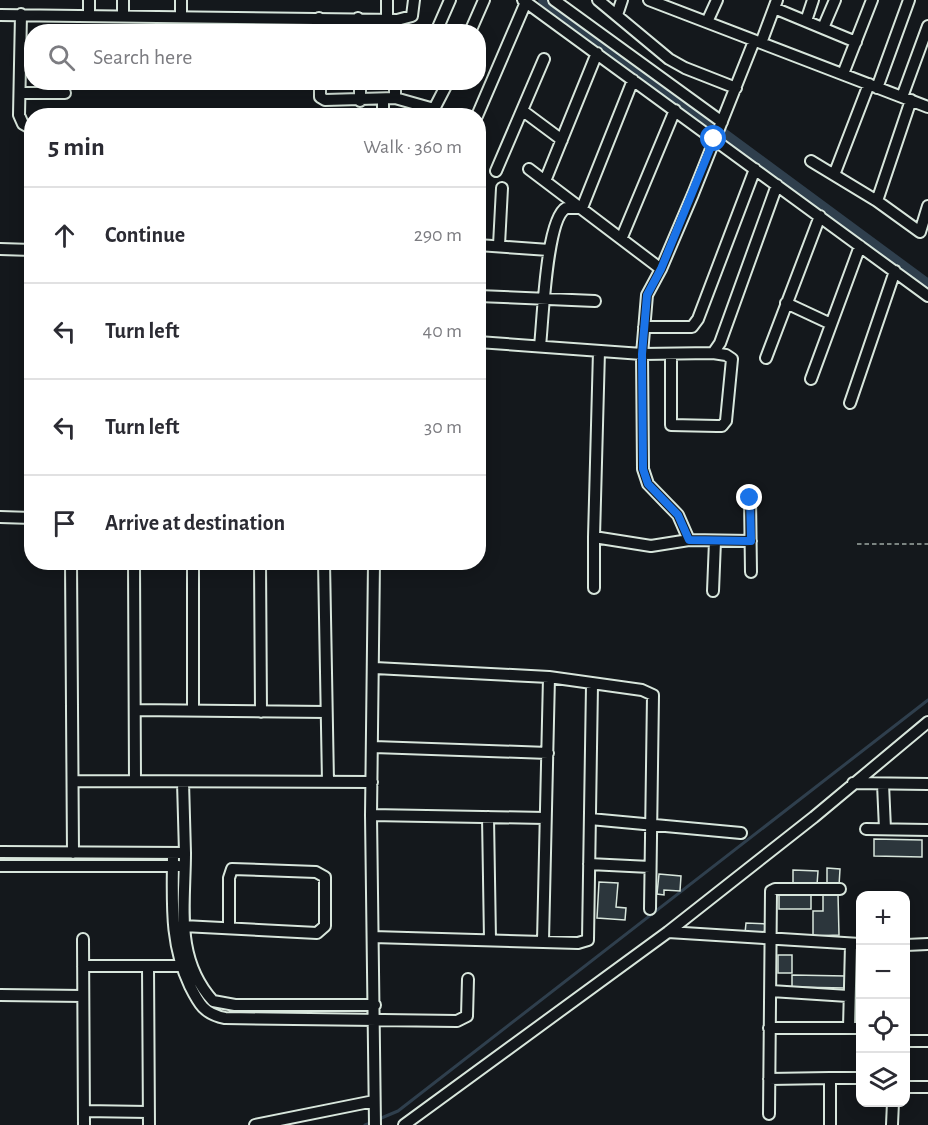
<!DOCTYPE html>
<meta charset="utf-8">
<style>
:root{--surface:#fff;--page:#f7f7f7;--text:#2b2b33;--muted:#7c7c81;--line:#e1e1e2}
body{margin:0;font-family:"Alegreya Sans",sans-serif;background:var(--page);color:var(--text)}
.controls{position:absolute;right:18px;bottom:18px;display:grid;overflow:hidden;border-radius:12px;box-shadow:0 3px 15px #0003}
.controls button{width:54px;height:54px;display:grid;place-items:center;padding:0;border:0;border-bottom:2px solid var(--line);background:var(--surface);color:var(--text);font:30px sans-serif}
.stop{position:absolute;width:18px;height:18px;margin:-14px;border:4px solid #1a73e8;border-radius:50%;background:#fff}
.stop.end{background:#1a73e8;border-color:#fff;box-shadow:0 2px 6px #0008}
.list{margin:0;padding:0;list-style:none}
h2{display:flex;justify-content:space-between;align-items:center;height:78px;margin:0;padding:0 24px;font-size:26px}
h2 small{font-size:20px;font-weight:400;color:var(--muted)}
.list li{display:grid;grid-template-columns:39px 1fr auto;gap:18px;align-items:center;box-sizing:border-box;height:96px;padding:0 24px;border-top:2px solid var(--line)}
.list b{display:block;font-size:22px;white-space:nowrap}
.list em{font-size:20px;font-style:normal;color:var(--muted)}
.icon{flex:none;width:33px;height:33px;fill:none;stroke:currentColor;stroke-width:2;stroke-linecap:round;stroke-linejoin:round}
.map{position:relative;flex:none;width:928px;height:1125px;overflow:hidden}
.search{position:absolute;background:var(--surface);box-shadow:0 3px 15px #0003;left:24px;top:24px;width:462px;height:66px;display:flex;align-items:center;gap:15px;box-sizing:border-box;padding:0 21px;border-radius:24px;color:var(--muted);font-size:22px}
.panel{position:absolute;background:var(--surface);box-shadow:0 3px 15px #0003;left:24px;top:108px;width:462px;height:462px;border-radius:24px}
.map>svg:first-child{display:block}
.lines{fill:none;stroke-linecap:round;stroke-linejoin:round}
.stream{stroke:#2f3f4d;stroke-width:3}
.canal{stroke:#2f3f4d;stroke-width:10}
.building{fill:#2c363c;stroke:#d8e6dc;stroke-width:1.5}
.minor-casing{stroke:#d8e6dc;stroke-width:14}
.path{stroke:#9da8a2;stroke-width:1.5;stroke-dasharray:4.5 3;stroke-linecap:butt}
.minor{stroke:#14181c;stroke-width:10}
.route{stroke:#1a73e8;stroke-width:8}
</style>
<div class="map">
<svg width="928" height="1125" viewBox="0 0 928 1125">
<rect width="100%" height="100%" fill="#14181c"/>
<g class="lines">
<path class="stream" d="M379 1119 398 1111 928 700
M365 1125 373 1122"/>
<path class="canal" d="M543 0 928 284"/>
</g>
<path class="building" d="M874 839 922 840V857L874 856Z
M827 868 840 869 839 886 827 885Z
M793 870 818 871 817 885 793 884Z
M659 874 681 876 680 891 664 890V895L657 894Z
M599 882 618 883 616 907 626 908 625 920 597 918Z
M811 893V909H779V894Z
M823 894H838L839 935 813 936V911H823Z
M746 923 767 924 766 934 745 933Z
M778 955H792V973H778Z
M792 975 846 976V988L792 987Z"/>
<g class="lines">
<g class="minor-casing">
<path id="minor" d="M89 0V16
M523 0 928 296
M554 0 722 122
M598 0 669 59 685 68 736 88
M649 0 928 107
M774 8 856 42
M21 14 19 115 23 124 32 129
M0 15 397 20 412 16 414 0
M123 15V0
M617 15 622 0
M181 17V0
M319 18V32
M358 18 359 32
M387 19V0
M806 21 813 0
M707 22 717 0
M823 28 835 0
M436 32 450 0
M470 32 484 0
M761 43 777 0
M843 74 872 0
M320 82V97L325 100 395 98 434 109 448 82
M360 82V101
M877 88 909 0
M20 93H65
M902 97 928 26
M395 98V82
M523 111 562 140
M383 116V99
M477 116 526 2
M811 161 877 201 920 232 928 206
M529 169 661 269
M496 171 544 59
M834 175 869 84
M545 181 597 53
M877 201 911 100
M622 237 675 110
M478 245 549 250
M499 245 502 188
M0 249 32 250
M478 296 595 301
M786 303 831 324
M644 327H692L698 319 755 169
M478 342 642 354 713 353 720 343 777 185
M540 346C543 320 546 219 566 208H582L633 80
M599 351 594 537 651 546 689 540
M671 354V425L717 426H722L726 421 732 359 726 355 713 353
M766 358 820 216
M811 379 860 246
M850 403 895 271
M750 498 751 572
M0 517 32 518
M751 541 689 540 678 515 648 484 643 469 642 354 647 295 661 269 693 194 754 41
M71 562 73 853
M134 562 135 781
M260 562 261 712
M324 562 328 782
M374 562 371 815 375 1125
M594 588V537
M713 591 715 541
M375 668 549 677 543 941
M549 677 642 690 653 695 650 909
M135 710 326 712
M193 711V562
M374 747 548 753
M73 781 372 782
M183 782 185 853
M853 783 928 784
M883 784 885 829
M371 815 545 818
M488 817 490 940
M590 819 741 833
M866 829 928 830
M0 852 185 853C185 905 174 958 213 1001L235 1005H375
M173 853C173 900 169 942 190 986 199 1004 204 1014 225 1018L457 1021 467 1016 468 979
M589 864 650 867
M0 866H178
M183 926 317 933 325 926V877L316 872 232 869 229 878V927
M668 932 860 944
M373 937 578 943 588 940 592 685
M83 939 84 1125
M906 945 928 944
M83 966H188
M148 966 149 1125
M771 991 848 996
M0 995 83 996
M769 1028H860
M849 1028 851 944
M906 1041H928
M830 1078H860
M769 1079 830 1078V1125
M906 1087H928
M84 1111 148 1112
M769 1114 771 891 775 889H840
M255 1125 374 1101
M404 1125 668 932 814 817 928 722
M892 1125 893 1102"/>
</g>
<path class="path" d="M857 544H928"/>
<use href="#minor" class="minor"/>
</g>
<g class="lines">
<path class="route" d="M714 139 661 269 647 295 642 354 643 469 648 484 678 515 689 540 751 541 750 498"/>
</g>
</svg>
<div class="controls">
<button>+</button>
<button>−</button>
<button><svg class="icon" aria-label="locate" viewBox="0 0 24 24"><circle cx="12" cy="12" r="6"/><path d="M12 2v4M12 18v4M2 12h4M18 12h4"/></svg></button>
<button><svg class="icon" aria-label="layers" viewBox="0 0 24 24"><path d="M12 4l9 5-9 5-9-5zM3 14l9 5 9-5"/></svg></button>
</div>
<div class="stop" style="left:714px;top:139px"></div>
<div class="stop end" style="left:750px;top:498px"></div>
<div class="search"><svg class="icon" aria-label="search" viewBox="0 0 24 24"><circle cx="10" cy="10" r="6"/><path d="M15 15l6 6"/></svg>Search here</div>
<section class="panel">
<h2>5 min<small>Walk · 360 m</small></h2>
<ul class="list">
<li><svg class="icon" aria-label="ahead" viewBox="0 0 24 24"><path d="M12 20V5M6 11l6-6 6 6"/></svg><div><b>Continue</b></div><em>290 m</em></li>
<li><svg class="icon" aria-label="left" viewBox="0 0 24 24"><path d="M17 20v-9H6M10 6l-5 5 5 5"/></svg><div><b>Turn left</b></div><em>40 m</em></li>
<li><svg class="icon" aria-label="left" viewBox="0 0 24 24"><path d="M17 20v-9H6M10 6l-5 5 5 5"/></svg><div><b>Turn left</b></div><em>30 m</em></li>
<li><svg class="icon" aria-label="arrive" viewBox="0 0 24 24"><path d="M6 21V4h12l-3 4 3 4H6"/></svg><div><b>Arrive at destination</b></div></li>
</ul>
</section>
</div>
